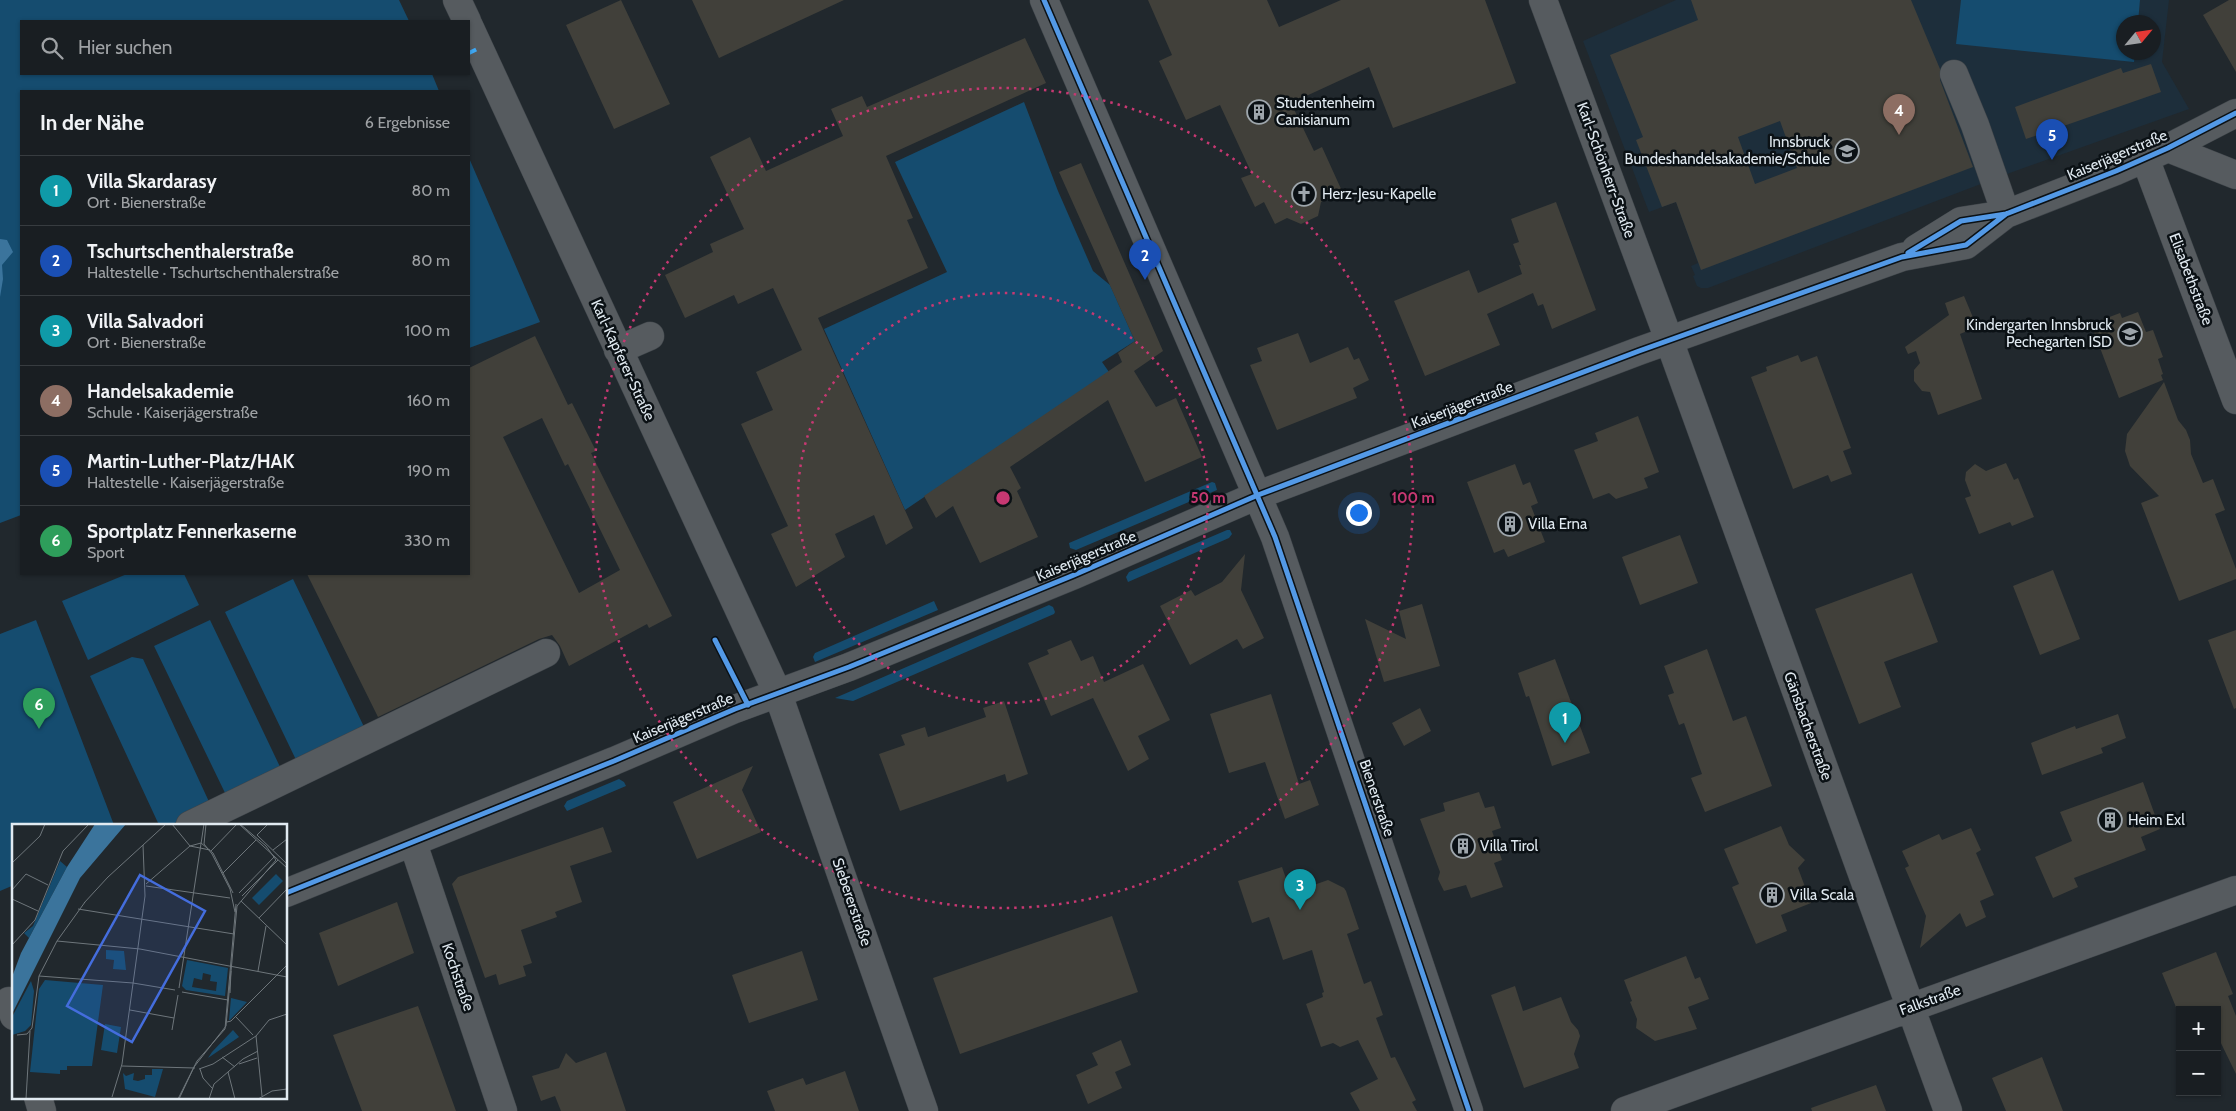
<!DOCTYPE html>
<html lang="de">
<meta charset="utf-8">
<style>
:root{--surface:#191e22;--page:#262b2f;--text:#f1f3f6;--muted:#9fa2a5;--line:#373c40;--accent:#9ea6ac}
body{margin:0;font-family:Cabin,sans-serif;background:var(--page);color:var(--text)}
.controls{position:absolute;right:15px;bottom:15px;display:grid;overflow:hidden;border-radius:0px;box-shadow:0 1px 4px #0004}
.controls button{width:45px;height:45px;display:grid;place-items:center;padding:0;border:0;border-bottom:1px solid var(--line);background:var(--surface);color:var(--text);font:25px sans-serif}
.compass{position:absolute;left:2116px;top:15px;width:45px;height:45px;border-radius:50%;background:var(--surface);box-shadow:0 1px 4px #0004;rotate:61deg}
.you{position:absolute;left:1358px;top:512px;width:18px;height:18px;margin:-12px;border:4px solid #fff;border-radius:50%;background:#1a73e8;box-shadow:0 0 0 8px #1a73e833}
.badge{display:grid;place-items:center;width:32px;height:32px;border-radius:50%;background:var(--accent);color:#fff;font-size:16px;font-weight:700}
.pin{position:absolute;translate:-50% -41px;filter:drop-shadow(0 1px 2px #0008)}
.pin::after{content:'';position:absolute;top:26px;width:18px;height:15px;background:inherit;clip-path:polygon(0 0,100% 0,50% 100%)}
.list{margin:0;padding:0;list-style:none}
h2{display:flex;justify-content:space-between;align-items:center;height:65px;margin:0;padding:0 20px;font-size:21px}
h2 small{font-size:16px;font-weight:400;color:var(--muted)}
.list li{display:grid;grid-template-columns:32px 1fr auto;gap:15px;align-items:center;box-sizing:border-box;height:70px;padding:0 20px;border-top:1px solid var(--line)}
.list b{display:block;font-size:19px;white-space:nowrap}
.list p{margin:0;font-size:16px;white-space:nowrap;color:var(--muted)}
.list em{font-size:16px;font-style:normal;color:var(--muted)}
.icon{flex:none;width:28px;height:28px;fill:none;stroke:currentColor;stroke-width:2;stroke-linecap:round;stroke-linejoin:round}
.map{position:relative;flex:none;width:2236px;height:1111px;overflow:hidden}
.search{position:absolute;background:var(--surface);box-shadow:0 1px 4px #0004;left:20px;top:20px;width:450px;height:55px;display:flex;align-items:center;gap:12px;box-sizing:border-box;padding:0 18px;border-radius:0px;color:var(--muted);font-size:19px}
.panel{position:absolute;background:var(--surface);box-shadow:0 1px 4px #0004;left:20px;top:90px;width:450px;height:485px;border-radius:0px}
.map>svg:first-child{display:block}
.built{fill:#1d2e3b;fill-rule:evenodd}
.green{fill:#154c6f}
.water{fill:#3b749c}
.building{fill:#41403a;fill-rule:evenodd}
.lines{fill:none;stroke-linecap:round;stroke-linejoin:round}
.minor-casing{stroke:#3e4449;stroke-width:29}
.minor{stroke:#565b5f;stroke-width:28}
.quiet{stroke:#3fa9f5;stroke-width:4;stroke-dasharray:8 4;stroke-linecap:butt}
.cycleway-casing{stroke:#0b1115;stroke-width:8}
.cycleway{stroke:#5399e6;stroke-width:5}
.ring{fill:none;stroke:#c73872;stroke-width:2.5;stroke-dasharray:2.5 5}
.labels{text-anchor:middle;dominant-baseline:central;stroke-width:5;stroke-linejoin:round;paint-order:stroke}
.poi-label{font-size:15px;fill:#e1eaf1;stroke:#0b1115;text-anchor:start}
.street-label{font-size:15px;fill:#e1eaf1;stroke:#0b1115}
.inset-road{fill:none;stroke:#6e767b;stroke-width:1}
.view{fill:#446ddd;fill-opacity:0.15;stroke:#446ddd;stroke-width:2.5}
.inset-edge{fill:none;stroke:#e1eaf1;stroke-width:2.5}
.centre{fill:#c73872;stroke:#0b1115;stroke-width:2.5}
.ring-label{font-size:15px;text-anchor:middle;font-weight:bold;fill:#c73872;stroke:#0b1115;stroke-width:5;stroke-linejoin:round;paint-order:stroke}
</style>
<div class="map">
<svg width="2236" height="1111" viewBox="0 0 2236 1111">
<rect width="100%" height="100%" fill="#21282d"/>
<path class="built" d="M1676 0H2169L2162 62 2189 109 2007 174 1708 288H1701L1697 286 1693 276 1695 275 1691 266 1698 263 1676 202 1649 212 1583 41ZM2124 22H2154V52H2124Z"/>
<path class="green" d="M0 0H399L409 21H21V74H432L439 91H21V515L0 523Z
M1961 0H2140L2138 22H2124V52L2135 53 2134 62 1956 44Z
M1024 102 1058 191 1093 271 1110 285 1135 341 1102 362 1109 372 905 510 824 329 947 272 895 162Z
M469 158 540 322 469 348Z
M1212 482 1215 483 1217 490 1076 550 1070 548 1069 543Z
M1227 530H1230L1232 534 1229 538 1128 582 1126 577 1129 572Z
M127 574H184L199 605 88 660 62 601Z
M293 579 366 731 298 764 225 612Z
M934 601 938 610 815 662 813 657 815 653Z
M1049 605 1053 607 1055 612 1054 614 853 701 835 698Z
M36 620 114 825H14V885L0 891V634Z
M210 620 282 771 227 797 154 646Z
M132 657 143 659 211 806 170 825H159L90 676Z
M619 779 624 782 626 786 567 811 564 806 567 801Z"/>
<path class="water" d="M0 239 7 240 13 252 2 265 3 279 0 297Z"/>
<path class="building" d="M621 0 670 104 614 129 566 25Z
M692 0H844L719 58Z
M1148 0H1267L1279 27 1341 0H1485L1516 83 1393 128 1369 67 1291 103 1314 151 1322 147 1342 191 1321 202 1318 216 1301 224 1287 218 1275 224 1264 202 1255 207 1241 178 1252 174 1220 105 1186 120 1159 61 1172 55Z
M1691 0H1911L1940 69V80L1973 167 1701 270 1676 202 1662 207 1636 140 1643 137 1610 55 1698 20ZM1780 121 1797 168 1755 184 1738 137Z
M2229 0H2236V72L2203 15Z
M1025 38 1046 83 886 156 913 218 907 220 928 268 818 318 913 528 886 545 874 515 835 534 845 557 796 587 771 534 788 526 741 424 773 410 756 372 802 350 773 288 738 304 734 295 685 318 665 275 713 252 710 244 744 229 710 157 750 137 766 171 843 136 831 109 862 96 867 107Z
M2151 64 2161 92 2026 139 2015 107 2121 68 2123 73Z
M1081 163 1163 351 1134 371 1156 407 1176 398 1202 457 1145 482 1108 400 1010 467 1021 488 1017 491 1038 537 980 563 953 506 936 518 924 496 1122 362 1118 353 1135 341 1059 172Z
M1556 202 1596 310 1552 329 1543 304 1538 306 1533 293 1487 314 1500 345 1425 376 1394 301 1469 270 1478 293 1522 274 1519 265H1521L1513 244 1519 242 1511 219Z
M1964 296 1977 327 1960 334 1982 399 1938 415 1930 392 1922 391 1914 381V370L1920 363 1916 351 1908 354 1905 347 1949 315 1945 303Z
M2138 312 2146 332 2153 330 2163 357 2158 359 2163 374 2161 375 2163 380 2119 398 2091 324 2120 313 2122 318Z
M1298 333 1310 363 1348 347 1354 360 1359 358 1369 380 1353 388 1357 398 1277 430 1250 365 1262 361 1257 348Z
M535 336 568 405 572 403 596 451 591 453 672 616 649 628 647 624 569 666 560 646 552 635 539 639 378 717 307 574H469V368ZM542 418 565 466 568 464 620 570 579 593 503 437Z
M1798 355 1801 362 1817 356 1851 448 1843 451 1852 474 1831 482 1828 475 1793 489 1751 377 1767 371 1766 367Z
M2164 382 2178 420 2186 430 2190 440 2191 454 2203 483 2213 479 2225 510 2215 514 2236 569V579L2179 601 2141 503 2159 496 2130 466 2125 451 2127 434Z
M1638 416 1659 472 1644 478 1648 488 1616 499 1609 493 1593 499 1574 450 1598 441 1595 433Z
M2006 463 2014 480 2018 478 2034 517 2012 526 2010 522 1979 534 1965 498 1971 496 1965 480 1966 472 1975 464 1986 471Z
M1515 464 1523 485 1530 482 1538 503 1531 506 1545 542 1508 557 1504 549 1494 553 1467 482Z
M1680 535 1698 583 1640 605 1622 557Z
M1245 554 1241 590 1264 638 1243 649 1237 639 1190 665 1160 606 1191 590 1195 596 1222 582Z
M2053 570 2080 639 2040 655 2013 586Z
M1912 573 1938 642 1884 662 1901 707 1859 724 1815 609Z
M1422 604 1440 666 1384 682 1365 619 1406 639 1399 611Z
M2236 630V708L2234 709 2208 640Z
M1071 640 1081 661 1093 656 1104 682 1143 664 1170 720 1138 736 1149 759 1128 771 1093 698 1051 716 1028 663 1049 654 1047 650Z
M1707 649 1733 721 1746 716 1772 786 1705 812 1691 778 1702 774 1684 723 1679 725 1668 695 1674 693 1664 666Z
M1555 659 1590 753 1552 766 1529 696 1526 697 1518 673Z
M1271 694 1299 784 1310 780 1319 805 1285 819 1265 762 1229 773 1210 714Z
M1004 701 1028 774 1007 782 1005 774 900 811 879 754 905 745 901 735 925 727 928 737 986 717 983 708Z
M1420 708 1431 731 1404 746 1392 723Z
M2118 714 2126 738 2101 748 2103 753 2042 775 2031 743 2075 726 2076 729Z
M753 766 742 790 761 832 697 859 673 802Z
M2143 782 2160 829 2141 837 2146 850 2074 878 2078 887 2053 898 2035 857 2072 841 2060 812Z
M1479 792 1485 808 1494 806 1501 828 1492 831 1502 860 1494 863 1503 887 1471 898 1466 885 1444 891 1438 879 1440 872 1420 819 1445 811 1443 803Z
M1781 826 1789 845 1805 860 1798 868 1811 903 1781 915 1787 931 1756 944 1732 887 1739 884 1724 849Z
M603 827 612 852 570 866 582 902 555 912 557 917 521 930 532 963 523 966 526 976 499 985 496 974 485 978 452 884 458 877Z
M1971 828 1981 850 1976 853 1994 895 1980 901 1986 917 1966 927 1960 913 1920 948 1926 916 1905 868 1909 866 1902 851 1939 834 1942 840Z
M1282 867 1291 893 1328 880 1344 888 1346 891 1359 929 1347 934 1364 984 1371 981 1383 1015 1376 1018 1391 1058 1395 1057 1416 1100 1412 1102 1417 1111H1360L1350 1093 1378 1079 1358 1040 1340 1047 1333 1043 1321 1047 1306 1004 1323 997 1322 993 1324 992 1312 950 1283 960 1269 917 1252 923 1238 881Z
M397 902 414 953 338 986 319 933Z
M1112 916 1138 992 960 1054 933 978Z
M802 951 818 1000 749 1023 732 975Z
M2216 952 2233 994 2228 996 2236 1016V1074L2217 1035V1010H2180V1017L2162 973Z
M1686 956 1695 979 1700 977 1709 999 1688 1007 1697 1029 1655 1041 1636 1028 1637 1019 1630 1002 1632 1001 1624 980Z
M1515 986 1523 1011 1561 997 1571 1022 1578 1030 1580 1036 1574 1054 1579 1068 1524 1088 1491 995Z
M418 1006 456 1111H362L333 1035Z
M1121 1040 1131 1065 1115 1072 1122 1088 1088 1104 1076 1075 1098 1065 1092 1053Z
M606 1052 626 1111H561L555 1096 541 1101 532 1076 559 1068 566 1053 576 1063Z
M2042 1057 2063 1111H2006L1992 1078Z
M845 1071 859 1111H775L767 1091 803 1078 806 1085Z
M1876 1085 1886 1111H1812L1811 1108Z"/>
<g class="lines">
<g class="minor-casing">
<path id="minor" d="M457 0 467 21
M1044 0 1275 537 1469 1111
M1543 0 1669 340 1948 1111
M469 26 778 694 924 1111
M1954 74 1975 125 2006 214
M2168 148 2236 175
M2145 158 2236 400
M1916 249 1961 221 2006 214 2116 171 2168 148 2236 113
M618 350 650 336
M190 825 546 653
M413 843 503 1111
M286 893 614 761 735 709 849 667 1074 575 1258 495 1639 351 1902 257 1966 245 2006 214
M9 1001 14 1016
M38 1097 42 1111
M1625 1111 2236 890"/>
</g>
<use href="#minor" class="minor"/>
<path class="quiet" d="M469 53 479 48"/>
<g class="cycleway-casing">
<path id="cycleway" d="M1044 0 1275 537 1469 1111
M1908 253 1961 221 2006 214 2116 171 2168 148 2236 113
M715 640 748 705
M286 893 614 761 735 709 849 667 1074 575 1258 495 1639 351 1902 257 1966 245 2006 214"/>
</g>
<use href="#cycleway" class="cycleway"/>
</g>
<g class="ring">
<circle cx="1003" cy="498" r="205"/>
<circle cx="1003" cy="498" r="410"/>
</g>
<defs>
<g id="building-ring" transform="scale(1.25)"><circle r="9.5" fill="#0b1115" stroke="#9ea6ac" stroke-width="1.5"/><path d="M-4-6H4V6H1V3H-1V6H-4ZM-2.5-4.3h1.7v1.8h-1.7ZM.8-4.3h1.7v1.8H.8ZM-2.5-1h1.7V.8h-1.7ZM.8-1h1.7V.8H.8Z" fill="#9ea6ac"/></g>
<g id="school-ring" transform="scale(1.25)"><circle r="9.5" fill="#0b1115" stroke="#9ea6ac" stroke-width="1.5"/><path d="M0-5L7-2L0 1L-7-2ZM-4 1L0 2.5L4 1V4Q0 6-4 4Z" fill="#9ea6ac"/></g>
<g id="church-ring" transform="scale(1.25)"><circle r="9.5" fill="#0b1115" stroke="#9ea6ac" stroke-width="1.5"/><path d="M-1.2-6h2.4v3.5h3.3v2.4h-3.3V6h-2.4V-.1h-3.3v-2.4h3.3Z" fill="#9ea6ac"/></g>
</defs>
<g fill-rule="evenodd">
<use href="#building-ring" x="1259" y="112"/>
<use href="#school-ring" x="1847" y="151"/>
<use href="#church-ring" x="1304" y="194"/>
<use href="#school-ring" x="2130" y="334"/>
<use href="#building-ring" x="1510" y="524"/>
<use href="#building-ring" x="2110" y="820"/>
<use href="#building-ring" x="1463" y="846"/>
<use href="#building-ring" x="1772" y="895"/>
</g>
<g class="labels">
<g class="poi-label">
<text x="1276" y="103">Studentenheim<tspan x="1276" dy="17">Canisianum</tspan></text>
<text x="1830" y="142" text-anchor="end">Innsbruck<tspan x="1830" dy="17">Bundeshandelsakademie/Schule</tspan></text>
<text x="1322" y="194">Herz-Jesu-Kapelle</text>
<text x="2112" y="325" text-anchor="end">Kindergarten Innsbruck<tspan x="2112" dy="17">Pechegarten ISD</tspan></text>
<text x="1528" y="524">Villa Erna</text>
<text x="2128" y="820">Heim Exl</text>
<text x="1480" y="846">Villa Tirol</text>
<text x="1790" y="895">Villa Scala</text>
</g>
<g class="street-label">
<text transform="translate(2117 155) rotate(-23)">Kaiserjägerstraße</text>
<text transform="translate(1606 170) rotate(70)">Karl-Schönherr-Straße</text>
<text transform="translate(2191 279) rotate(69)">Elisabethstraße</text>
<text transform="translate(623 360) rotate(65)">Karl-Kapferer-Straße</text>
<text transform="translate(1462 405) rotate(-21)">Kaiserjägerstraße</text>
<text transform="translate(1086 556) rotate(-23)">Kaiserjägerstraße</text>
<text transform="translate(683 718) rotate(-23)">Kaiserjägerstraße</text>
<text transform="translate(1808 726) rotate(70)">Gänsbacherstraße</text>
<text transform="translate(1377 798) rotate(71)">Bienerstraße</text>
<text transform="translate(852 902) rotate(71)">Siebererstraße</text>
<text transform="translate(458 977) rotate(71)">Kochstraße</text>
<text transform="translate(1930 1000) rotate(-20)">Falkstraße</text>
</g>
</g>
<g transform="translate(12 824)">
<rect width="275" height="275" fill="#21282d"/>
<path d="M48 37 55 43 17 114 12 109 21 102ZM264 50 271 57 247 81 240 74ZM94 126 112 127 114 146 101 145 102 136 94 135ZM175 136 216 144 213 172 174 166 170 162ZM191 149 199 151 198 157 205 158 204 167 180 163 182 154 190 156ZM33 156 91 161 80 242H55V246H48V250L18 248 27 165ZM19 157 22 167 19 201 13 207 0 211V193ZM219 174 235 178 218 196H217ZM93 200 109 203 105 229 89 226ZM221 206 227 213 196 234 200 228ZM140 245H151L143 273 113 265 111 249 114 252 122 249 121 256 126 257 133 255V251H140Z" fill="#154c6f" fill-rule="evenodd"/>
<path d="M83 0H114L68 54 0 190V153L9 129 55 43Z" fill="#3b749c"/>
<path class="inset-road" d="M160 0 178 22M194 0 192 20 200 30 218 65 223 88M227 0 275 44M245 11 275 40M245 11 256 0M189 19 201 29 221 69M131 21 133 72M178 22 198 26M261 26 275 15M199 27 225 0M0 39 28 12 33 0M211 49 244 16M134 60 178 22 189 19M134 62 218 74M0 66 14 50 36 61M227 69 263 32M230 72 266 36M0 75 26 87M229 77 275 121M72 79 96 53 154 0M66 85 222 110M247 94 275 65M45 117 128 125 275 153M0 121 23 96 51 27 77 0M246 147 254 102M27 152 121 159 163 166M167 164 192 0M170 168 216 176M218 169 219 147M118 186 162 194M224 193 241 211M215 198 219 197 275 141M160 206 166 171M5 211 15 210 20 204 27 152 45 117 73 78M244 212 250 272M210 233 223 243M227 240 245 234M110 242 183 244M187 245 201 240 244 212 257 196 275 190M188 245 191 254 200 264M216 248 223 275M100 273 110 240 133 72M14 275 18 207M166 275 185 237 213 205 224 80M167 275 182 243 214 202 225 82 264 36 254 22 228 0M197 275 202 260 231 235 246 227M246 275 260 267 275 265"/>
<path class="view" d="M128 51 193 87 120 218 55 182Z"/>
<rect width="275" height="275" class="inset-edge"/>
</g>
<circle cx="1003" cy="498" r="8" class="centre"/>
<g class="ring-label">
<text x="1208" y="503">50 m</text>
<text x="1413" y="503">100 m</text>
</g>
</svg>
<div class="controls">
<button>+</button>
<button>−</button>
</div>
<svg class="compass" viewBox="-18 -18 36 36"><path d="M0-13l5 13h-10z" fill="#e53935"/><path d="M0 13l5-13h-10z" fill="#9fa2a5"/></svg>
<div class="you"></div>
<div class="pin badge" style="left:1565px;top:743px;background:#0f9aa8">1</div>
<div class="pin badge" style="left:1145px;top:280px;background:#1a4fb4">2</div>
<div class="pin badge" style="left:1300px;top:910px;background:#0f9aa8">3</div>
<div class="pin badge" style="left:1899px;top:135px;background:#8d6e63">4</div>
<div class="pin badge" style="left:2052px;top:160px;background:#1a4fb4">5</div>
<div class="pin badge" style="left:39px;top:729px;background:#2e9e5b">6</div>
<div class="search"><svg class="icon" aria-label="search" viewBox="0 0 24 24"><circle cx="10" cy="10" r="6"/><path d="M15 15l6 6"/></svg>Hier suchen</div>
<section class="panel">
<h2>In der Nähe<small>6 Ergebnisse</small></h2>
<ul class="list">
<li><span class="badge" style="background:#0f9aa8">1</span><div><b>Villa Skardarasy</b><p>Ort · Bienerstraße</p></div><em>80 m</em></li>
<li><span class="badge" style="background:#1a4fb4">2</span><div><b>Tschurtschenthalerstraße</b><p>Haltestelle · Tschurtschenthalerstraße</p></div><em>80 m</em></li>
<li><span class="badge" style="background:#0f9aa8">3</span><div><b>Villa Salvadori</b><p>Ort · Bienerstraße</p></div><em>100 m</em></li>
<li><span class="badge" style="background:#8d6e63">4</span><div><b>Handelsakademie</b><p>Schule · Kaiserjägerstraße</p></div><em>160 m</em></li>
<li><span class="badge" style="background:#1a4fb4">5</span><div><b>Martin-Luther-Platz/HAK</b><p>Haltestelle · Kaiserjägerstraße</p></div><em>190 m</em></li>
<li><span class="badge" style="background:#2e9e5b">6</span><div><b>Sportplatz Fennerkaserne</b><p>Sport</p></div><em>330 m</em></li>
</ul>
</section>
</div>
